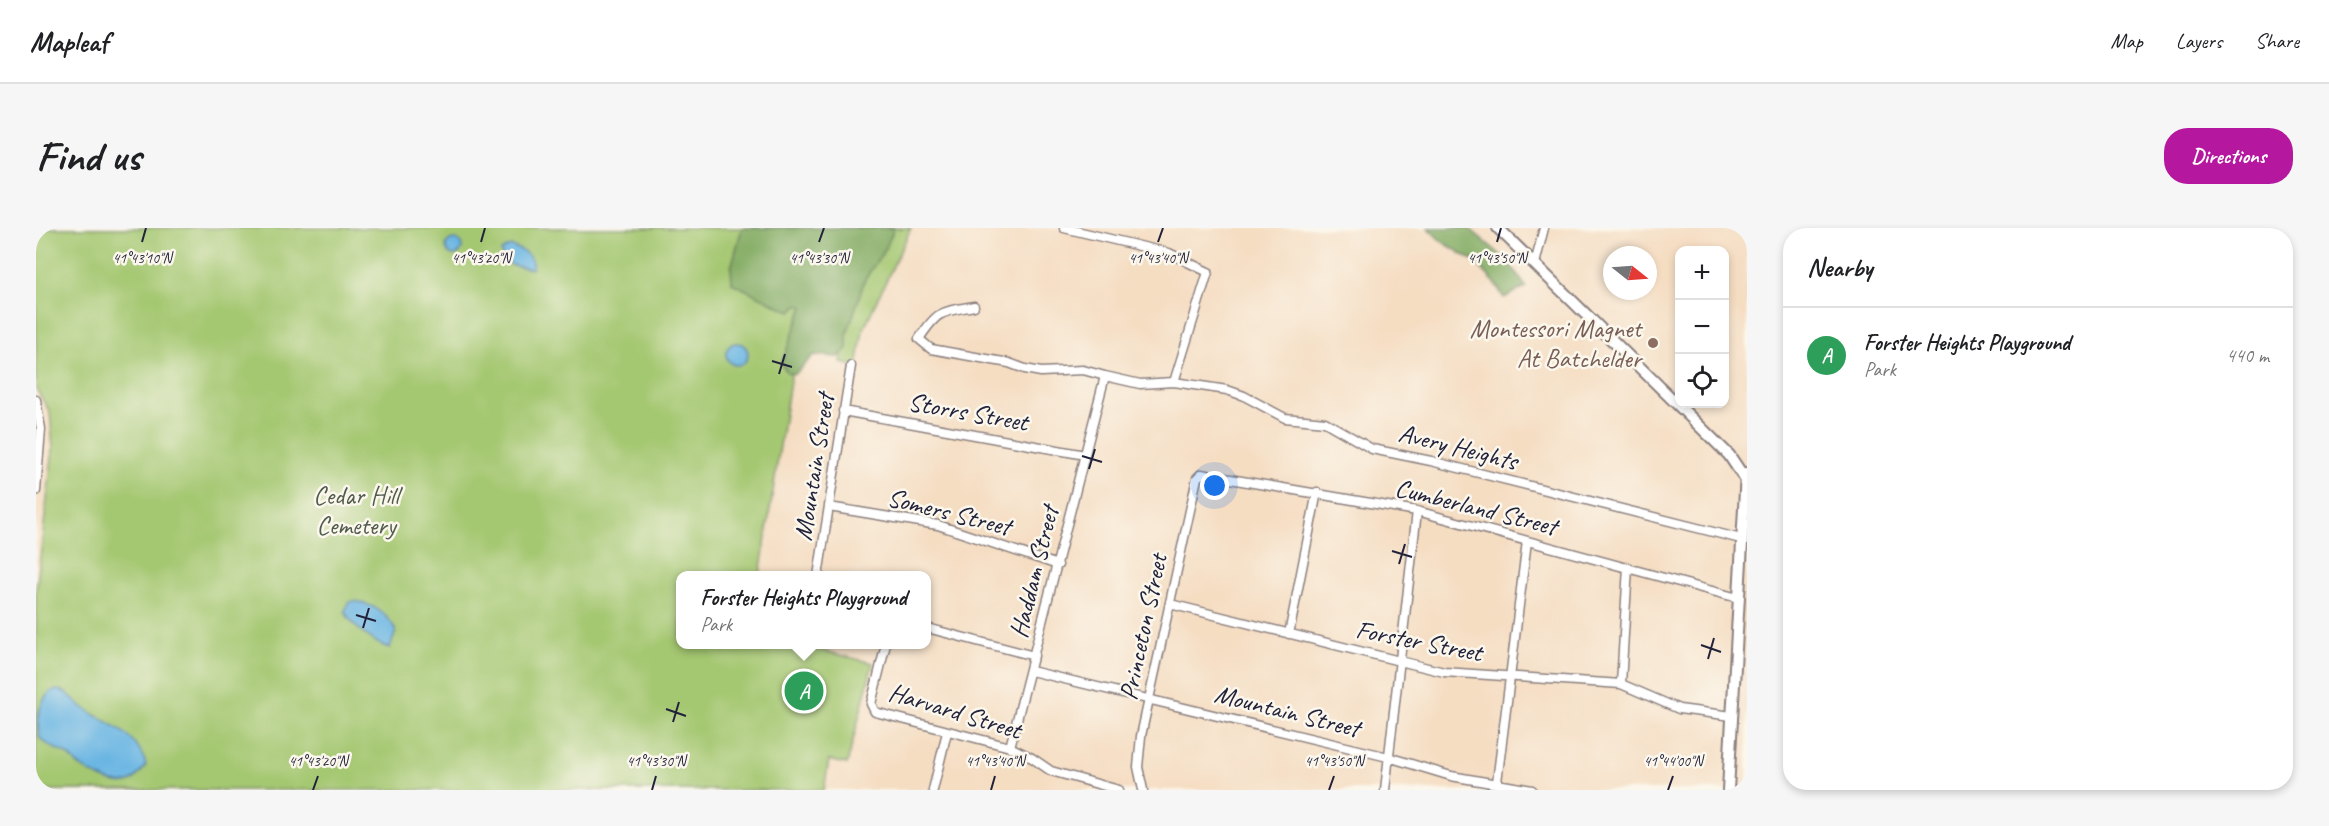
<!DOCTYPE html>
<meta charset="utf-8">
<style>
:root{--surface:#fff;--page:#f6f6f6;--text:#202124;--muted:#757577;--line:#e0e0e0;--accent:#b5179e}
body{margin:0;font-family:Caveat,sans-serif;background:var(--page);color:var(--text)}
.controls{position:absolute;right:18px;top:18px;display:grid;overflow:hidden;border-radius:12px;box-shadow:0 3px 9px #0003}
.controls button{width:54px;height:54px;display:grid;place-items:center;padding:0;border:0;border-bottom:2px solid var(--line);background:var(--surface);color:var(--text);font:30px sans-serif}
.compass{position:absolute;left:1567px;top:18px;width:54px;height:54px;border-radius:50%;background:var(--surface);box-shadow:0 3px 9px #0003;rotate:107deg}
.you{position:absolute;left:1179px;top:258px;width:21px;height:21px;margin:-15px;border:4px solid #fff;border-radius:50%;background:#1a73e8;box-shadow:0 0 0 9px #1a73e833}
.badge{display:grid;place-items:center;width:39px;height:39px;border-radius:50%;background:var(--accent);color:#fff;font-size:20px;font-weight:700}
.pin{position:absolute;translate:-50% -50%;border:3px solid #fff;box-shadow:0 2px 6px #0006}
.popup{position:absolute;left:640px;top:343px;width:255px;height:78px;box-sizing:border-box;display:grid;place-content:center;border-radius:12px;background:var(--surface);filter:drop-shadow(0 2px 4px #0005);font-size:20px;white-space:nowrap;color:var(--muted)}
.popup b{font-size:22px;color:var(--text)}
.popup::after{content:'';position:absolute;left:50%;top:100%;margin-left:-12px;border:12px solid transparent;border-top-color:var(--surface)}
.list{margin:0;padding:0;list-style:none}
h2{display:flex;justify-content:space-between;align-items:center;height:78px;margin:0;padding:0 24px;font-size:26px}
h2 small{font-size:20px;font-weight:400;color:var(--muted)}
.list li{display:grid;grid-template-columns:39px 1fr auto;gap:18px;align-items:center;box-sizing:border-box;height:96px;padding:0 24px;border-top:2px solid var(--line)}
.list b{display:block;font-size:22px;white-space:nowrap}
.list p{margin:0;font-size:20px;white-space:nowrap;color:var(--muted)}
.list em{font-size:20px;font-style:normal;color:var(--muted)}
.icon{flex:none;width:33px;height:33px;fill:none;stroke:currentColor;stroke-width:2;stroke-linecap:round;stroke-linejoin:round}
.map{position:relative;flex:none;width:1711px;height:562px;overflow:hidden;border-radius:24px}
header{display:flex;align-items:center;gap:36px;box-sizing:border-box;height:84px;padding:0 30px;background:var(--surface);border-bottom:2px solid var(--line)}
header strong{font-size:28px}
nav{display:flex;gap:33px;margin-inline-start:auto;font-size:21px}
.intro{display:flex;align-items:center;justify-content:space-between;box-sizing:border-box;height:144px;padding:0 36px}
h1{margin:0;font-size:42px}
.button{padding:15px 27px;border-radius:24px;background:var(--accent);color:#fff;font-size:21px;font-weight:700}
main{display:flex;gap:36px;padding:0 36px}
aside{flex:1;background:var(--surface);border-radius:24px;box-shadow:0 3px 9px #0003}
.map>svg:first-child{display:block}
.green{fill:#a4c771;stroke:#637456;stroke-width:1.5}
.forest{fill:#83ac63;stroke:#52674f;stroke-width:1.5}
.water{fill:#6ab6e3;stroke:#466c8f;stroke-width:1.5}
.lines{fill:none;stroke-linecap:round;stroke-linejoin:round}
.minor-casing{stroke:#8c807e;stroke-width:11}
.major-casing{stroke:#8c807e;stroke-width:14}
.minor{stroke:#fff;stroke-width:8}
.major{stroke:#fff;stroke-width:10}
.ticks{fill:none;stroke:#22223b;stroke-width:2}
.education-dot{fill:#8d6e63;stroke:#fbf7ec;stroke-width:2}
.labels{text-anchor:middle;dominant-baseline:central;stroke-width:5;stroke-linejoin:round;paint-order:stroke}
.education-label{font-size:26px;fill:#785e54;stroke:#fbf7ec;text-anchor:end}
.street-label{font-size:26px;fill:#22223b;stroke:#fbf7ec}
.park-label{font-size:26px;fill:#505c4e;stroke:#fbf7ec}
.ticks-label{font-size:15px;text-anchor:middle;fill:#22223b;stroke:#fbf7ec;stroke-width:5;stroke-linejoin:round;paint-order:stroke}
</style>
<header>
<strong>Mapleaf</strong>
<nav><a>Map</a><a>Layers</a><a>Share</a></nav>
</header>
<div class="intro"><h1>Find us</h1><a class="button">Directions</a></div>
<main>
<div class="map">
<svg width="1711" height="562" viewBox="0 0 1711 562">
<rect width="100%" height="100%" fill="#fbf7ec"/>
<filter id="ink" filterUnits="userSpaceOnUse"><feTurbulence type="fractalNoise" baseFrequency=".0167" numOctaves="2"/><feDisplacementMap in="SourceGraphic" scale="12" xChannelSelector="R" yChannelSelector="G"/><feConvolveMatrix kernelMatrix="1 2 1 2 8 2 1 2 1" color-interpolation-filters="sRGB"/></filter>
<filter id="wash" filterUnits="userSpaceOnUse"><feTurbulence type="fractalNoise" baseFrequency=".008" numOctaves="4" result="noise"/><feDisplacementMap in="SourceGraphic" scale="24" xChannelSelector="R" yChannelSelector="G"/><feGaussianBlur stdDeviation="1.35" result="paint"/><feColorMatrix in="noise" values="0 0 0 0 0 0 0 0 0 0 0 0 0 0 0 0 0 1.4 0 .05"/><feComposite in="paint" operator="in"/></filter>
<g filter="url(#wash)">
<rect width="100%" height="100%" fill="#f5ddc2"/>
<path class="green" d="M0 0H875L827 102 821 138 805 135 806 128 759 121 724 347 645 348V416L764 417 837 435 811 536 793 532 788 562H0V363L17 221 14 184 0 161Z"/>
<path class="forest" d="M706 0H858L850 20 829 51 811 106V121L802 129 778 127 759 146 752 145 745 136 767 79 762 77 756 83 749 81 696 55 695 40Z
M1392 0H1433L1472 33 1490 59 1468 70 1459 55 1439 34 1405 13Z"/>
<path class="water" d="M410 19a8 8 0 1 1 16 0a8 8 0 1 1-16 0Z
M474 18C485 21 499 28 496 41L476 37 467 31 465 23Z
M690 126a11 11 0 1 1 22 0a11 11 0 1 1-22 0Z
M316 373C334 374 353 386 360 403L354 420C340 417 314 397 309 383L312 375Z
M18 462C32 461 35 470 45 478 68 494 103 505 110 537 106 543 98 554 90 555 77 558 52 544 42 537 38 534 37 530 32 527 23 522 11 518 4 510 0 495 2 469 18 462Z"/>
</g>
<g filter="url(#ink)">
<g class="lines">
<g class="minor-casing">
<path id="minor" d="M1028 0 1133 25 1172 44 1138 154
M1499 36 1508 0
M938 78C905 84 902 82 883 111L895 121 973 135 989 141 1005 144 1047 142 1069 148
M0 172 5 201 0 263
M807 183 1049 227
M793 279 902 297 1022 337
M782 348 815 138
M1134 376 1408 444 1585 456 1643 481 1696 488
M891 400 998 428
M1253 406 1281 264
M850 416 835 476 839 484 974 519 996 530 1015 543 1083 562
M995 443 1352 529 1415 548 1496 562
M1585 456 1592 339
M974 519 1069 148 1104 156 1138 154 1191 162 1208 168 1249 190 1289 194 1336 221 1395 233 1705 311
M897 562 911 504
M1107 562 1102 539 1105 508 1161 250 1165 246 1381 283 1702 370
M1349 562 1381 283
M1460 562 1491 313"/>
</g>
<g class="major-casing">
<path id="major" d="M1462 0 1693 227 1709 251
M1692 562 1710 245"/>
</g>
<use href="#minor" class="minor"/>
<use href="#major" class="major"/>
</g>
</g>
<path class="ticks" d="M106 14 110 0M445 14 449 0M783 14 788 0M1122 14 1127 0M1461 14 1465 0M736 133 756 139M743 146 749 126M1046 228 1066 234M1053 241 1059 221M1356 323 1376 329M1363 336 1369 316M320 387 340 393M327 400 333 380M1665 417 1685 424M1672 431 1678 410M630 481 650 488M637 494 643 474M277 562 282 548M616 562 620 548M955 562 959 548M1293 562 1298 548M1632 562 1637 548"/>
<circle class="education-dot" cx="1617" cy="115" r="6"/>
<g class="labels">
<g class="education-label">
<text x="1605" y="100">Montessori Magnet<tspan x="1605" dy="30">At Batchelder</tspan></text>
</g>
<g class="street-label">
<text transform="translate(932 184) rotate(10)">Storrs Street</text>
<text transform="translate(1422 219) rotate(14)">Avery Heights</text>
<text transform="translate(778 239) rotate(-81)">Mountain Street</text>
<text transform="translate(1440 279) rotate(14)">Cumberland Street</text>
<text transform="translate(913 284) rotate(14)">Somers Street</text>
<text transform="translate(998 344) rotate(-76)">Haddam Street</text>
<text transform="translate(1107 399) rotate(-78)">Princeton Street</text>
<text transform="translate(1383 413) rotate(11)">Forster Street</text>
<text transform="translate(919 483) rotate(17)">Harvard Street</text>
<text transform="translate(1251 483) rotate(14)">Mountain Street</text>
</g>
<g class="park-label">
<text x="320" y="267">Cedar Hill<tspan x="320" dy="30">Cemetery</tspan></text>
</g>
</g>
<g class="ticks-label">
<text x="106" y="35">41°43'10"N</text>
<text x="445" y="35">41°43'20"N</text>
<text x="783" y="35">41°43'30"N</text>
<text x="1122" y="35">41°43'40"N</text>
<text x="1461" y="35">41°43'50"N</text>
<text x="282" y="538">41°43'20"N</text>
<text x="620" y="538">41°43'30"N</text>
<text x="959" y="538">41°43'40"N</text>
<text x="1298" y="538">41°43'50"N</text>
<text x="1637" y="538">41°44'00"N</text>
</g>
</svg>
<div class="controls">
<button>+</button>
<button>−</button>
<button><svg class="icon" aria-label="locate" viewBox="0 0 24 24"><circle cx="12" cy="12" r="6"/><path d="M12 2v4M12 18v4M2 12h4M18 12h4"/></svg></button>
</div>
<svg class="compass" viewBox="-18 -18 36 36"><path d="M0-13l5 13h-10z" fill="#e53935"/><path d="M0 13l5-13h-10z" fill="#757577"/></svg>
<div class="you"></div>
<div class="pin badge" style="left:768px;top:463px;background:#2e9e5b">A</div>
<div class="popup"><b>Forster Heights Playground</b>Park</div>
</div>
<aside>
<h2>Nearby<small></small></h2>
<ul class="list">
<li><span class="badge" style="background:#2e9e5b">A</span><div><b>Forster Heights Playground</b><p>Park</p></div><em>440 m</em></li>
</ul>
</aside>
</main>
